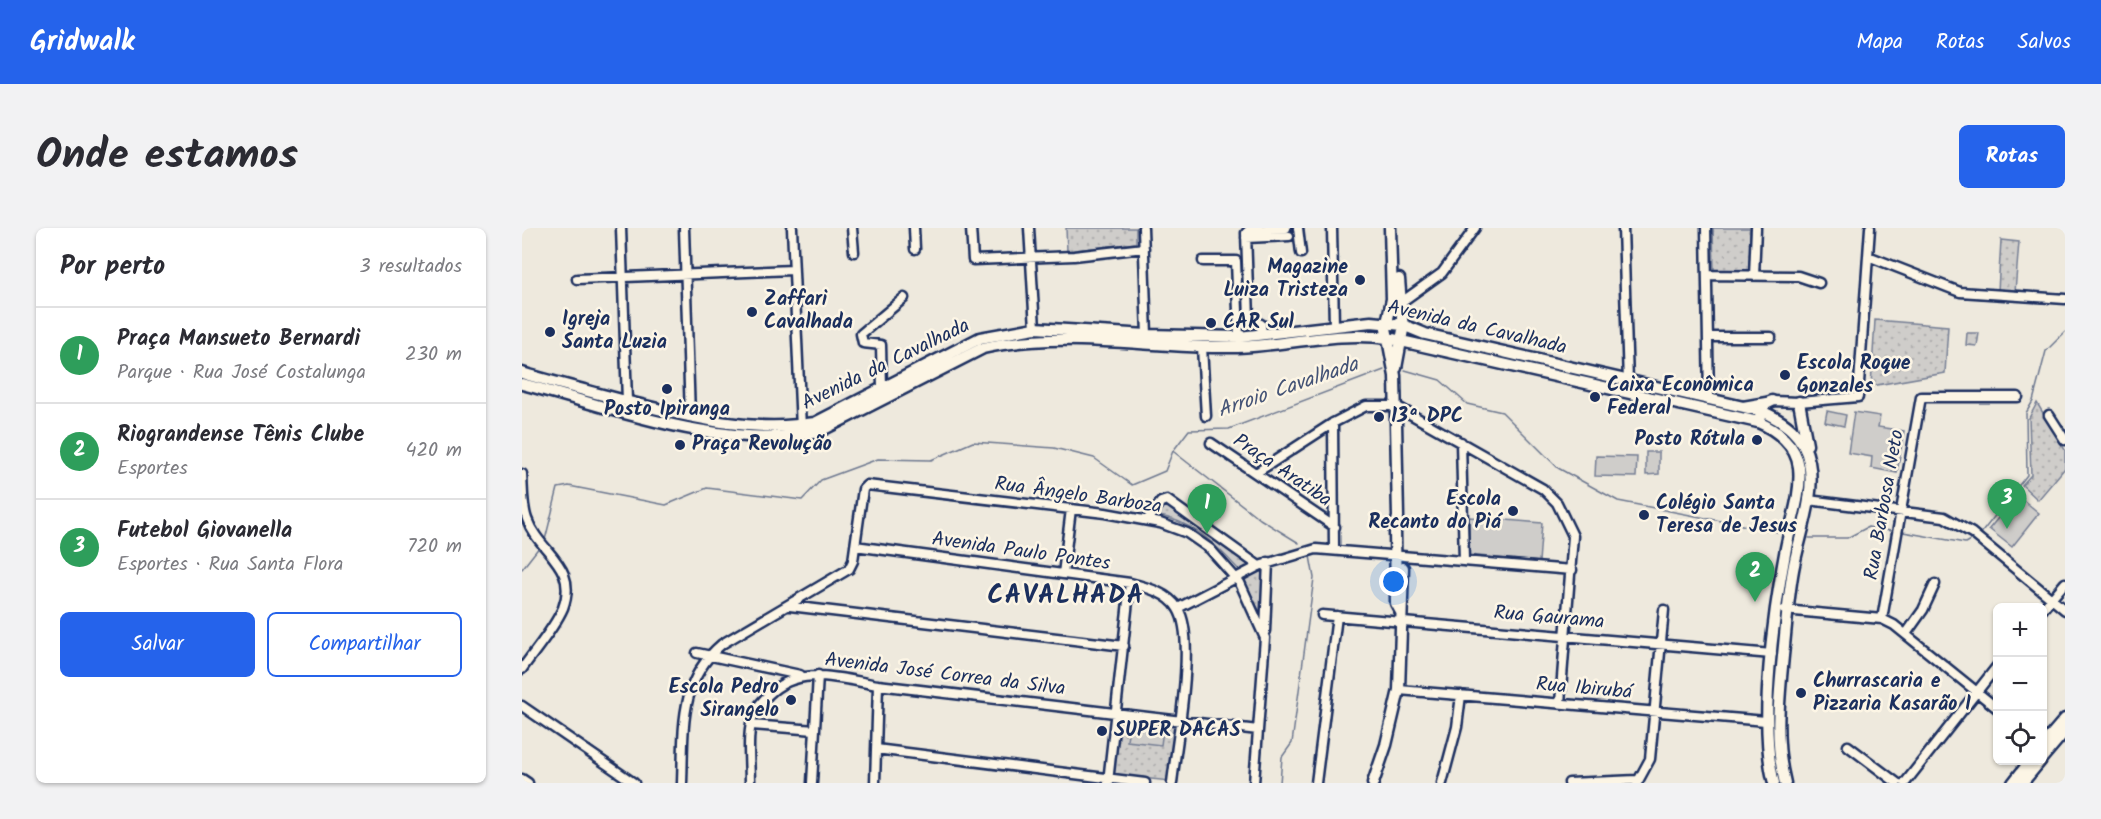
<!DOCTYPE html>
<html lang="pt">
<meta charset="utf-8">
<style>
:root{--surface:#fff;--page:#f2f2f3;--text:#2b2b33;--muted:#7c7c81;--line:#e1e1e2;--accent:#2563eb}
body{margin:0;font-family:Kalam,sans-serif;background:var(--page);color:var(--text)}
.controls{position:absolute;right:18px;bottom:18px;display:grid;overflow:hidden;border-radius:9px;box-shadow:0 2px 4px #0004}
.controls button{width:54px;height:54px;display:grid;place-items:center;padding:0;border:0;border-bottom:2px solid var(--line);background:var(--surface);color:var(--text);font:30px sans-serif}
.you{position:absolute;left:872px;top:354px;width:21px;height:21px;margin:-15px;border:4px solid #fff;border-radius:50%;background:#1a73e8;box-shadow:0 0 0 9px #1a73e833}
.badge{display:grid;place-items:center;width:39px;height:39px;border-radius:50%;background:var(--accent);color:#fff;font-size:20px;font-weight:700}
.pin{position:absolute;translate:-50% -50px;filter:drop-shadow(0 2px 3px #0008)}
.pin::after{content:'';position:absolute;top:32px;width:21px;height:18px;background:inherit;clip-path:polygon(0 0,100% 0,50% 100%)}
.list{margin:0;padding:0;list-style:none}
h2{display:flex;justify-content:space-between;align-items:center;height:78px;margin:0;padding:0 24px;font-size:26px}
h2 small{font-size:20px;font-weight:400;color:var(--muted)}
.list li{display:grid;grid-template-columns:39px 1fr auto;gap:18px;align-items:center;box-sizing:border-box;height:96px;padding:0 24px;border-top:2px solid var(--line)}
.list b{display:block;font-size:22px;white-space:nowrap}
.list p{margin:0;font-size:20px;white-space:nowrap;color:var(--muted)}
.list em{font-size:20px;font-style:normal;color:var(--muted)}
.actions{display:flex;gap:12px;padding:18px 24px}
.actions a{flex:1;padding:14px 0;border:2px solid var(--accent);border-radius:9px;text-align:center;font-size:21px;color:var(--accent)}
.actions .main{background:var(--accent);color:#fff}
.icon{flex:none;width:33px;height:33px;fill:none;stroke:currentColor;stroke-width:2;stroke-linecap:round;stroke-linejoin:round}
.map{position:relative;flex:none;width:1543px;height:555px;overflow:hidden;border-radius:9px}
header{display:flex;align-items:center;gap:36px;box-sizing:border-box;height:84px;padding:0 30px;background:var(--accent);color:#fff}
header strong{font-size:28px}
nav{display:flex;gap:33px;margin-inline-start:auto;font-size:21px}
.intro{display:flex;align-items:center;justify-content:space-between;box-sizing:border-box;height:144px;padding:0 36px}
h1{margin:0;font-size:42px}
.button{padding:15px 27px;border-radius:9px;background:var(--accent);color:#fff;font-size:21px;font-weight:700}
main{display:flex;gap:36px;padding:0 36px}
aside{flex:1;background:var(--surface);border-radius:9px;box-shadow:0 2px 4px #0004}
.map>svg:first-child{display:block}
.park{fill:url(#park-dots);stroke:#757e94;stroke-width:1.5}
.pitch{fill:#cfcdca;stroke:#757e94;stroke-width:1.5}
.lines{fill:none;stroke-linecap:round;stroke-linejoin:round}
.stream{stroke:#6c778f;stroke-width:1.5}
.minor-casing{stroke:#1b2f5e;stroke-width:13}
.major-casing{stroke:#1b2f5e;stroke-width:15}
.minor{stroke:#fcf5e5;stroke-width:8}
.major{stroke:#fcf5e5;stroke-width:10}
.poi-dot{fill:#1b2f5e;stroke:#fcf5e5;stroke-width:2}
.labels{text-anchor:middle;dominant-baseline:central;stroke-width:5;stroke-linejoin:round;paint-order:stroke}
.poi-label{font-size:20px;font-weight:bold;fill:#1b2f5e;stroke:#fcf5e5;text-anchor:start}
.street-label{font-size:20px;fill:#1b2f5e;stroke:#fcf5e5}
.water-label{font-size:21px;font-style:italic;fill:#445376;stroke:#fcf5e5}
.district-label{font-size:26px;font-weight:bold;letter-spacing:1.5px;fill:#1b2f5e;stroke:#fcf5e5}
</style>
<header>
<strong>Gridwalk</strong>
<nav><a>Mapa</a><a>Rotas</a><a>Salvos</a></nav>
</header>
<div class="intro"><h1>Onde estamos</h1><a class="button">Rotas</a></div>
<main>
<aside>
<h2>Por perto<small>3 resultados</small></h2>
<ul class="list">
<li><span class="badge" style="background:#2e9e5b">1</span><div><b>Praça Mansueto Bernardi</b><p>Parque · Rua José Costalunga</p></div><em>230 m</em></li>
<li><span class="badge" style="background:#2e9e5b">2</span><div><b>Riograndense Tênis Clube</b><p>Esportes</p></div><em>420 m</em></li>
<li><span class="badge" style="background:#2e9e5b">3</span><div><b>Futebol Giovanella</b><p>Esportes · Rua Santa Flora</p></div><em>720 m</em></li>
</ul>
<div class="actions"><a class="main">Salvar</a><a>Compartilhar</a></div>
</aside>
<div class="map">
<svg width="1543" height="555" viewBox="0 0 1543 555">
<defs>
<pattern id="park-dots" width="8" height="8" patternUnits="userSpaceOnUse" patternTransform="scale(1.5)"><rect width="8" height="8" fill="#cfcdca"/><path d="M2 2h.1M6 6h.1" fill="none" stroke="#b1b0b0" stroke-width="1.8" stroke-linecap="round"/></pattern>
</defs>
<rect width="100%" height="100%" fill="#eee9dd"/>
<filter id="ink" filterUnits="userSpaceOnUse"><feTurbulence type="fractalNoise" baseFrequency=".0167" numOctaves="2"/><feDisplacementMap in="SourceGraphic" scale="12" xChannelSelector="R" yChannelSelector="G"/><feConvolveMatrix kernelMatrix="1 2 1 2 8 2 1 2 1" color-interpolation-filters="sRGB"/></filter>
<g filter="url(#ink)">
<path class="park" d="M544 0H614V15L545 23Z
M1191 0H1228L1227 42H1192Z
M1479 12 1497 14 1493 64 1476 63Z
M1353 92 1426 98 1423 145 1349 158Z
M1445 105H1457L1455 118 1444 117Z
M1515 175 1543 222V240L1516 272 1500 257 1509 247 1507 190Z
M644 275 730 336 717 342C693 315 669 292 632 287L638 277Z
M736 342 741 346 740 388 720 350Z
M598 489 655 495 648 553 591 547Z"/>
<path class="pitch" d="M1305 183 1324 187 1322 198 1303 194Z
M1332 184 1358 188 1356 199 1382 203 1375 245 1349 240 1350 229 1326 225Z
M1124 224H1137V246L1124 247Z
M1074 228 1115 229 1114 249 1073 248Z
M1495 267 1517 285 1490 319 1467 301Z
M947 289 1020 295 1017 334 947 327Z
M607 497 641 502 639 517 605 513Z"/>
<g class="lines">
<path class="stream" d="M883 142 918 152 945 176 980 184 1036 240 1096 273 1261 305
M652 224 738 291 777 315
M1381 304 1443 315 1450 311
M1457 308 1505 247 1504 185 1511 173 1524 123 1543 104
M1287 310H1325L1346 299 1369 303
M23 312 36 260 47 258 144 277 185 260 280 272 299 252 356 231 409 232 451 214 532 220 572 230 610 257 643 243 651 223 667 202 707 201 862 142
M0 341 18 318
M758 555 760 529 770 515 792 350 788 328"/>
<g class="minor-casing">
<path id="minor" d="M99 0 105 173
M162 0 168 189
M270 0 279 200
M330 0 332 24
M392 0 393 21
M449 0 451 32 552 28 622 20
M507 0 513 100
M621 0 625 107
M776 0 779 25
M810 0 812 98
M1101 0 1106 154
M1184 0 1187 172
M724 10 767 8
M1346 28 1438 64 1543 71
M681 33H714L717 109
M1185 47 1276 48 1297 55
M1232 48 1234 0
M55 51 271 42
M878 75 920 45 953 0
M740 106 739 96 727 91 724 5 727 2 764 0
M1186 109H1249
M680 119 684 188
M360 160 359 117 341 115 339 106 382 70
M1221 178 1250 173 1277 174 1336 169 1348 0
M1527 187 1543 212
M811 195 812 321
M939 214 942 333
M689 215 813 299
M734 245 811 195 844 178H874L1021 261 1035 275 1051 308 1038 475
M0 246C1 261 0 277 5 291 17 325 57 337 41 380 32 401 13 422 0 441
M1286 272 1422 289 1450 305 1543 382
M625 292 639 274 645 272 737 338
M333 318 608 355C624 359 647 365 656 381 675 411 654 517 650 555
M541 346 549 281
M268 378 602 418
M656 380 737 338 794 321 1050 342
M1262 382 1360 391 1372 397 1476 481
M1520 382 1543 355
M800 387 1250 426
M1360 391 1399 169H1496
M743 403 746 334
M1384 406 1401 382 1413 356
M175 425 278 447
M877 462 1244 493
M0 478 112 555
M230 497 293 502
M1326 518 1375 555
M354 521 623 555
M0 551 6 555
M586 554 608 355
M160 555C162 503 156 453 200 416L327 341 331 333 341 261 345 257 583 285 638 295 665 305 688 321 718 355 743 410 732 555
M228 555C228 534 224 505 232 485 235 478 241 473 246 467 277 436 319 451 356 457L736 502
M290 555 296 447
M353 555 356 457
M794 555 815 388
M920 555 935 499 939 467
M1047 555 1115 552
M1115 555 1128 531 1142 382
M1383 555 1476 437"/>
</g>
<g class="major-casing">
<path id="major" d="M868 0 870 71 864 100 873 148 876 289 873 302 874 375 879 384
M874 140 881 102 877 51
M0 145C37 156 74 165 111 175 171 190 231 205 293 195L458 110 513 100 625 107 717 109 849 94 881 97 903 106 1239 183C1262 193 1282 207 1287 234 1294 269 1277 308 1271 342 1266 370 1264 399 1261 428 1257 471 1252 512 1263 555
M0 156C93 180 200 223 296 204L461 120C544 101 631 121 716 119 766 117 816 103 866 110L1236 194C1255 202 1274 217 1277 239 1280 266 1269 294 1264 320 1252 383 1236 494 1252 555
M1277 174 1285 217
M1238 189 1242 177 1250 173
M1520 518 1543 491
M1520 530 1543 503
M851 555 864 517 877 462 881 340
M1491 555 1509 532
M1500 555 1519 532"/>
</g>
<use href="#minor" class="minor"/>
<use href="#major" class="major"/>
</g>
</g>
<g class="poi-dot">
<circle cx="838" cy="52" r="6"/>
<circle cx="230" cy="84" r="6"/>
<circle cx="689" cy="95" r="6"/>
<circle cx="28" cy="104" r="6"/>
<circle cx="1263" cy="147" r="6"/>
<circle cx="145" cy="161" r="6"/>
<circle cx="1073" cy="169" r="6"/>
<circle cx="857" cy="189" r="6"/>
<circle cx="1235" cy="212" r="6"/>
<circle cx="158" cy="217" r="6"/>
<circle cx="991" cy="283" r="6"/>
<circle cx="1122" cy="287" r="6"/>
<circle cx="1279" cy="465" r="6"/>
<circle cx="269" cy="472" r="6"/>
<circle cx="580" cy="503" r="6"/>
</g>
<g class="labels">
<g class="poi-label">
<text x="826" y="40" text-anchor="end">Magazine<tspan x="826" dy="23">Luiza Tristeza</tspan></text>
<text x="242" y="72">Zaffari<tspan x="242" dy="23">Cavalhada</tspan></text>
<text x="40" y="92">Igreja<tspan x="40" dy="23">Santa Luzia</tspan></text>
<text x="701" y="95">CAR Sul</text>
<text x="1275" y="136">Escola Roque<tspan x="1275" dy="23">Gonzales</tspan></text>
<text x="1085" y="158">Caixa Econômica<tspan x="1085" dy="23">Federal</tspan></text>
<text x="145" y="182" text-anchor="middle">Posto Ipiranga</text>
<text x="869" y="189">13ª DPC</text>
<text x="1223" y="212" text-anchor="end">Posto Rótula</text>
<text x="170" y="217">Praça Revolução</text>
<text x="979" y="272" text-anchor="end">Escola<tspan x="979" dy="23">Recanto do Piá</tspan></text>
<text x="1134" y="276">Colégio Santa<tspan x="1134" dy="23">Teresa de Jesus</tspan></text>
<text x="1291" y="454">Churrascaria e<tspan x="1291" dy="23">Pizzaria Kasarão I</tspan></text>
<text x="257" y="460" text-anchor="end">Escola Pedro<tspan x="257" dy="23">Sirangelo</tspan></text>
<text x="592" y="503">SUPER DACAS</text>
</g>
<g class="street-label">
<text transform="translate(955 100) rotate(13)">Avenida da Cavalhada</text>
<text transform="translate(364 137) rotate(-26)">Avenida da Cavalhada</text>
<text transform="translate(760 243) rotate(34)">Praça Aratiba</text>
<text transform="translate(556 268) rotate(8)">Rua Ângelo Barboza</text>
<text transform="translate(1363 277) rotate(-80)">Rua Barbosa Neto</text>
<text transform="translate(499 324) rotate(8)">Avenida Paulo Pontes</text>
<text transform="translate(1027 390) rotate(5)">Rua Gaurama</text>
<text transform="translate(423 447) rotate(7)">Avenida José Correa da Silva</text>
<text transform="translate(1062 461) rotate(5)">Rua Ibirubá</text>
</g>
<g class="water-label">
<text transform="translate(766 160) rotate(-19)">Arroio Cavalhada</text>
</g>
<g class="district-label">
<text x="544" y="368">CAVALHADA</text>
</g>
</g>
</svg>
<div class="controls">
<button>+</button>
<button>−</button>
<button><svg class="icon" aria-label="locate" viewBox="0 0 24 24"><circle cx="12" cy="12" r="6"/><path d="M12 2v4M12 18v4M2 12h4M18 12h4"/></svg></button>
</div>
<div class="you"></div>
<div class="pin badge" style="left:685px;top:306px;background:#2e9e5b">1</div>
<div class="pin badge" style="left:1233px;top:374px;background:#2e9e5b">2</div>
<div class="pin badge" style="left:1485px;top:301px;background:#2e9e5b">3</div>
</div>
</main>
